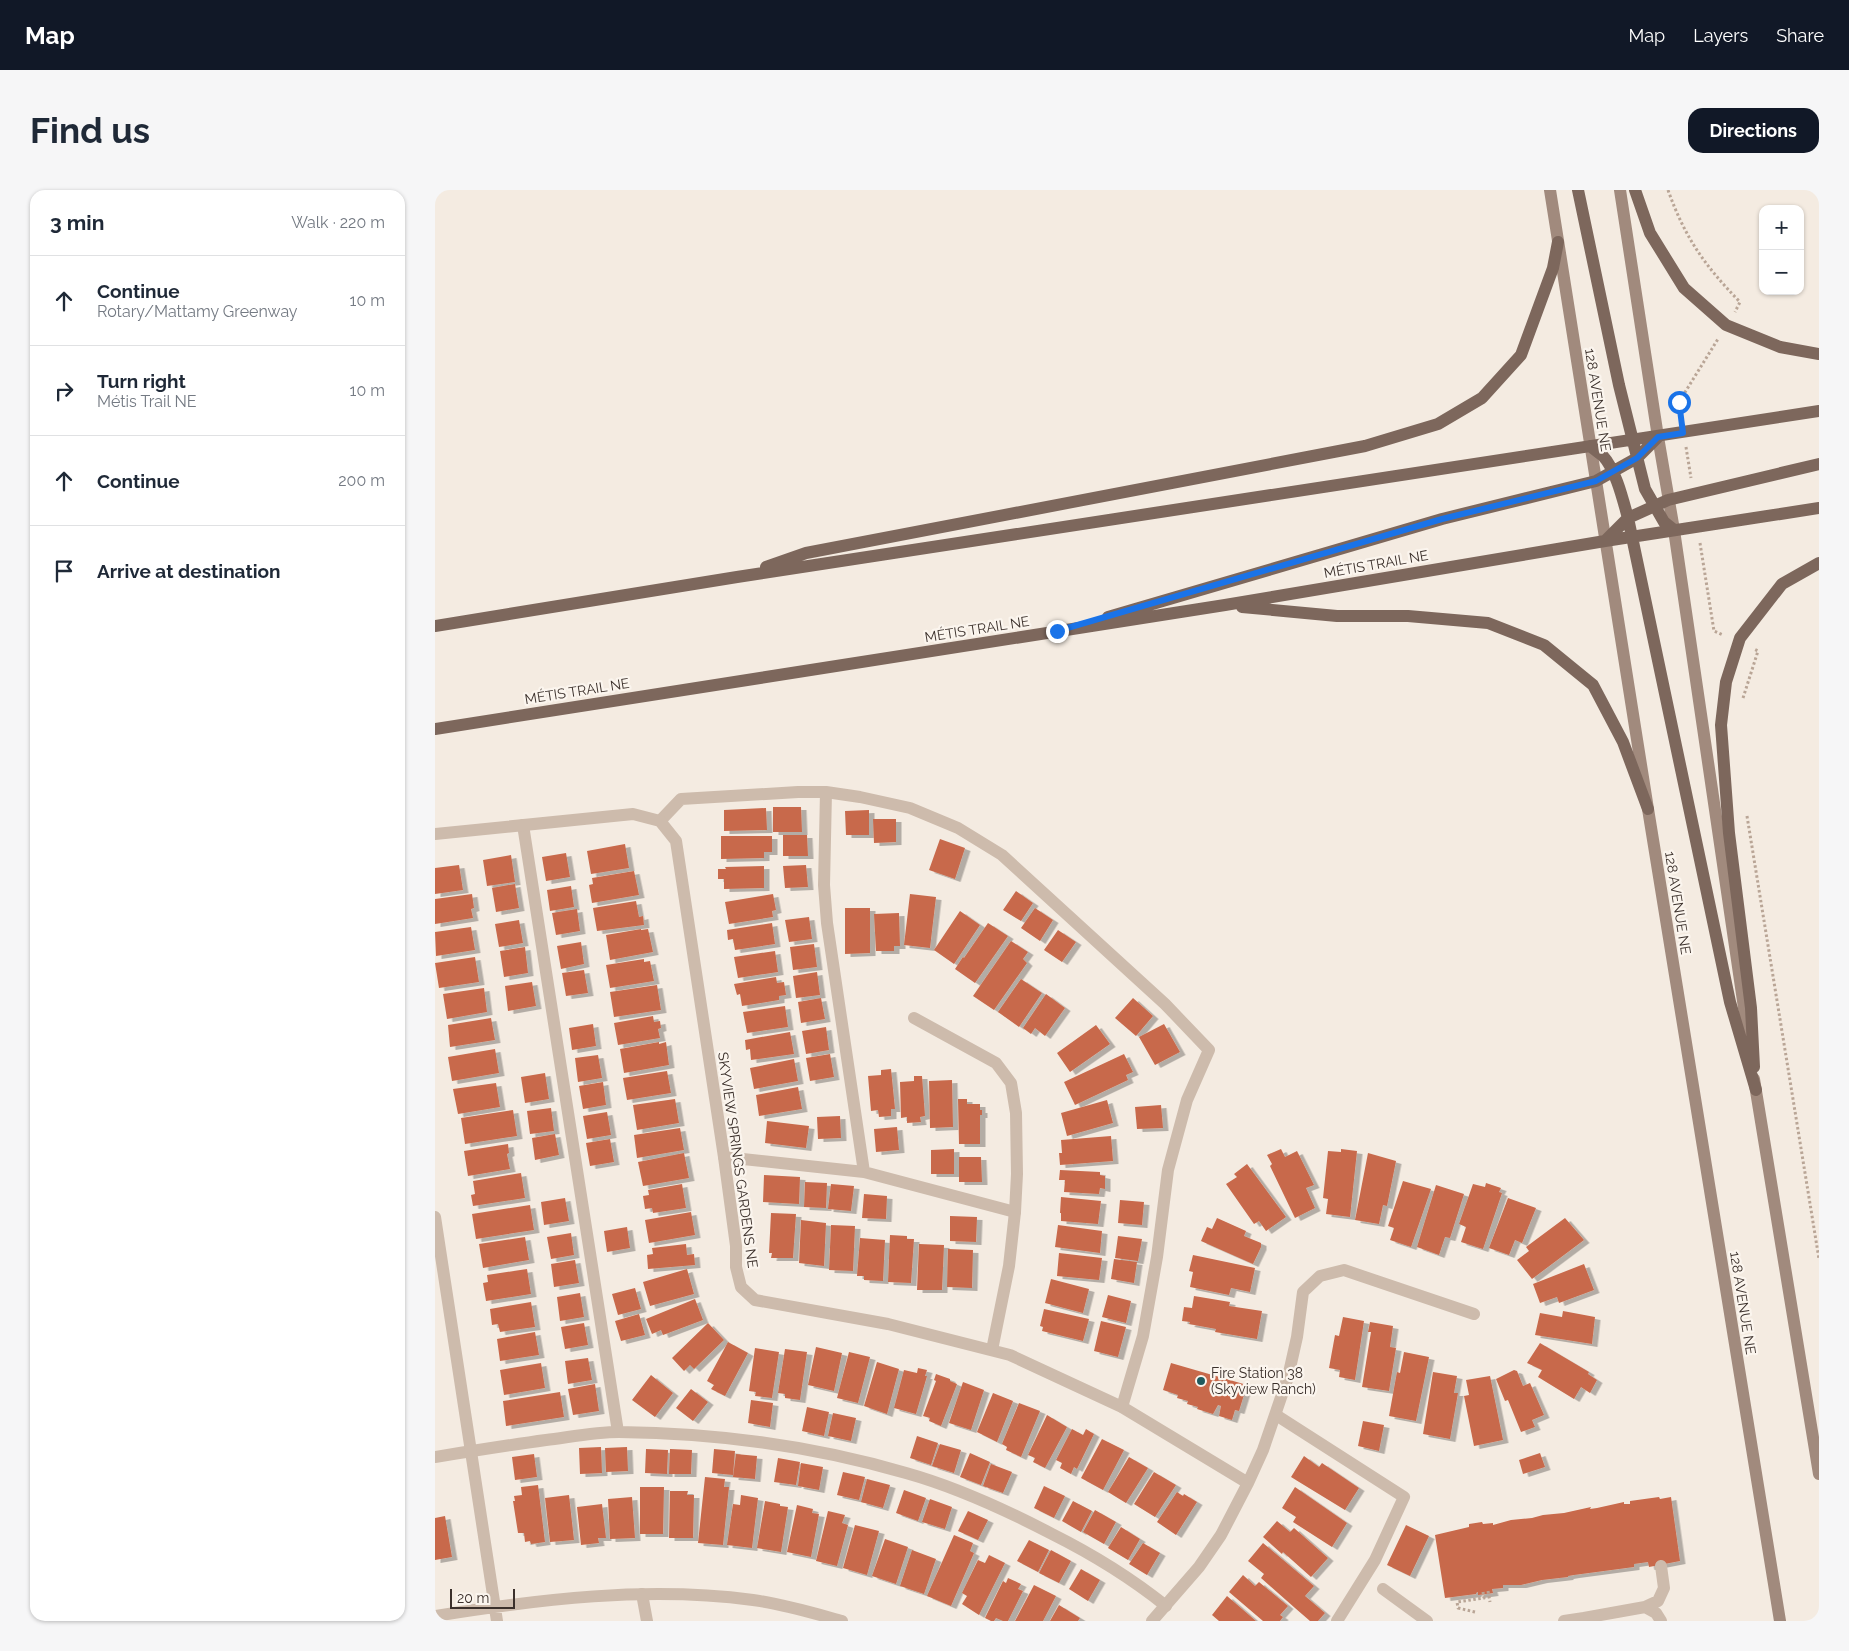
<!DOCTYPE html>
<meta charset="utf-8">
<style>
:root{--surface:#fff;--page:#f6f6f7;--text:#1f2937;--muted:#747a83;--line:#e0e1e3;--accent:#111827}
body{margin:0;font-family:Raleway,sans-serif;background:var(--page);color:var(--text)}
.controls{position:absolute;right:15px;top:15px;display:grid;overflow:hidden;border-radius:10px;box-shadow:0 1px 4px #0004}
.controls button{width:45px;height:45px;display:grid;place-items:center;padding:0;border:0;border-bottom:1px solid var(--line);background:var(--surface);color:var(--text);font:25px sans-serif}
.scale{position:absolute;left:15px;bottom:12px;width:65px;box-sizing:border-box;padding-left:5px;border:2px solid #3b302b;border-top:0;font-size:14px;line-height:18px;white-space:nowrap;color:#3b302b;-webkit-text-stroke:4px #fbf5ee;paint-order:stroke}
.stop{position:absolute;width:15px;height:15px;margin:-11px;border:4px solid #1a73e8;border-radius:50%;background:#fff}
.stop.end{background:#1a73e8;border-color:#fff;box-shadow:0 1px 5px #0008}
.list{margin:0;padding:0;list-style:none}
h2{display:flex;justify-content:space-between;align-items:center;height:65px;margin:0;padding:0 20px;font-size:21px}
h2 small{font-size:16px;font-weight:400;color:var(--muted)}
.list li{display:grid;grid-template-columns:32px 1fr auto;gap:15px;align-items:center;box-sizing:border-box;height:90px;padding:0 20px;border-top:1px solid var(--line)}
.list b{display:block;font-size:19px;white-space:nowrap}
.list p{margin:0;font-size:16px;white-space:nowrap;color:var(--muted)}
.list em{font-size:16px;font-style:normal;color:var(--muted)}
.icon{flex:none;width:28px;height:28px;fill:none;stroke:currentColor;stroke-width:2;stroke-linecap:round;stroke-linejoin:round}
.map{position:relative;flex:none;width:1384px;height:1431px;overflow:hidden;border-radius:15px}
header{display:flex;align-items:center;gap:30px;box-sizing:border-box;height:70px;padding:0 25px;background:var(--accent);color:#fff}
header strong{font-size:24px}
nav{display:flex;gap:28px;margin-inline-start:auto;font-size:18px}
.intro{display:flex;align-items:center;justify-content:space-between;box-sizing:border-box;height:120px;padding:0 30px}
h1{margin:0;font-size:35px}
.button{padding:12px 22px;border-radius:15px;background:var(--accent);color:#fff;font-size:18px;font-weight:700}
main{display:flex;gap:30px;padding:0 30px}
aside{flex:1;background:var(--surface);border-radius:15px;box-shadow:0 1px 4px #0004}
.map>svg:first-child{display:block}
.building{fill:#c8694b;filter:url(#shadow)}
.lines{fill:none;stroke-linecap:round;stroke-linejoin:round}
.path{stroke:#b9a596;stroke-width:3;stroke-dasharray:2.5 2.5;stroke-linecap:butt}
.service{stroke:#cdbbac;stroke-width:12}
.minor{stroke:#cdbbac;stroke-width:12}
.secondary{stroke:#a18a7d;stroke-width:12}
.primary{stroke:#7d675c;stroke-width:12}
.route{stroke:#1a73e8;stroke-width:6}
.poi-dot{fill:#1f5a5e;stroke:#fbf5ee;stroke-width:2}
.labels{text-anchor:middle;dominant-baseline:central;stroke-width:4.5;stroke-linejoin:round;paint-order:stroke}
.street-label{font-size:14px;fill:#3b302b;stroke:#fbf5ee}
.poi-label{font-size:14px;fill:#3b302b;stroke:#fbf5ee;text-anchor:start}
</style>
<header>
<strong>Map</strong>
<nav><a>Map</a><a>Layers</a><a>Share</a></nav>
</header>
<div class="intro"><h1>Find us</h1><a class="button">Directions</a></div>
<main>
<aside>
<h2>3 min<small>Walk · 220 m</small></h2>
<ul class="list">
<li><svg class="icon" aria-label="ahead" viewBox="0 0 24 24"><path d="M12 20V5M6 11l6-6 6 6"/></svg><div><b>Continue</b><p>Rotary/Mattamy Greenway</p></div><em>10 m</em></li>
<li><svg class="icon" aria-label="right" viewBox="0 0 24 24"><path d="M7 20v-9h11M14 6l5 5-5 5"/></svg><div><b>Turn right</b><p>Métis Trail NE</p></div><em>10 m</em></li>
<li><svg class="icon" aria-label="ahead" viewBox="0 0 24 24"><path d="M12 20V5M6 11l6-6 6 6"/></svg><div><b>Continue</b></div><em>200 m</em></li>
<li><svg class="icon" aria-label="arrive" viewBox="0 0 24 24"><path d="M6 21V4h12l-3 4 3 4H6"/></svg><div><b>Arrive at destination</b></div></li>
</ul>
</aside>
<div class="map">
<svg width="1384" height="1431" viewBox="0 0 1384 1431">
<defs>
<filter id="shadow"><feDropShadow dx="5.5" dy="3" stdDeviation="0" flood-color="#0004"/></filter>
</defs>
<rect width="100%" height="100%" fill="#f4ebe1"/>
<path class="building" d="M338 617H366L367 642H338Z
M331 618 332 640 289 641V620Z
M434 620V645H411L410 621Z
M438 629H461V652L439 653Z
M348 645H372L373 666H348Z
M286 646H337V662H329V668L286 669Z
M505 649 530 658 520 689 494 680Z
M190 654 194 678 156 684 152 661Z
M131 663 135 687 111 691 107 667Z
M76 665 80 692 52 696 48 670Z
M24 675 28 700 0 704V678Z
M371 675 373 697 350 698 348 676Z
M329 676V698L289 699V689H283V679H291L290 677Z
M199 681 204 705 157 713 154 695 158 694 157 688Z
M80 694 84 718 61 722 57 698Z
M136 696 139 717 115 721 112 700Z
M581 701 598 713 586 731 568 720Z
M37 704 39 718 36 719 38 728 0 734V709Z
M338 704 341 720 337 721 338 727 294 734 290 712Z
M475 704 501 707 495 758 469 755Z
M201 711 204 727 208 726 209 735 162 741 158 718Z
M410 718H435V763L410 764Z
M600 718 618 730 605 751 586 738Z
M142 719 145 741 121 745 117 723Z
M525 721 545 735 519 774 499 760Z
M464 723 465 756H459V761H441L439 724Z
M374 727 377 749 354 752 350 730Z
M84 730 88 753 64 757 60 734Z
M337 733 340 754 300 760 298 749 293 750 292 740Z
M553 733 573 746 540 793 520 779 528 767 529 768Z
M36 737 40 760 1 766 0 742Z
M206 739V740L213 739 218 762 175 770 171 745Z
M623 740 641 752 627 772 609 760Z
M576 751 593 762 588 769 592 773 559 820 538 806Z
M146 752 149 774 126 779 122 756Z
M379 754 382 777 358 780 355 757Z
M90 757 93 783 69 787 65 761Z
M340 761 343 782 303 788 299 767Z
M40 767 44 792 4 798 0 773Z
M209 769V772L215 771 219 791 175 798 171 775Z
M149 780 153 803 131 806 127 783Z
M382 782 385 805 361 808 358 786Z
M341 787 342 793 349 792 351 805 344 806V810L307 816 305 804 302 805 299 794Z
M586 789 607 803 584 837 563 822Z
M97 792 101 816 73 821 70 796Z
M222 795 226 820 179 827 175 802Z
M49 798 52 822 12 829 8 804Z
M611 804 630 818 610 846 600 838 596 844 588 838Z
M386 808 390 829 366 833 363 812Z
M698 808 718 826 701 846 680 828Z
M350 816 353 837 312 843 308 822Z
M218 826 219 832 225 831 226 838 223 839 225 848 183 855 179 833Z
M56 828 60 850 15 857 13 835Z
M158 834 161 856 137 860 134 838Z
M729 834 745 862 720 875 704 847Z
M661 835 675 854 635 882 622 863Z
M391 837 394 860 371 864 367 841Z
M355 842 359 864 316 870 315 859 311 860 310 850Z
M224 852V854L231 852 234 875 189 883 185 859Z
M60 859 64 883 17 891 13 867Z
M395 864 399 887 375 891 371 868Z
M689 864 698 882 691 885 693 890 640 915 629 892Z
M163 865 167 888 143 892 140 868Z
M359 869 363 891 319 899 315 878Z
M456 879 460 919H456V926L444 927 443 920 436 921 433 886 446 885V880Z
M232 881 236 903 192 910 188 888Z
M110 883 114 909 90 913 86 887Z
M479 886H487L490 926 485 927 486 932 472 933V927L466 928 465 892 479 891Z
M517 890 518 937 495 938 494 891Z
M168 892 171 915 148 919 144 896Z
M61 893 65 917 23 924 18 899Z
M363 897 367 919 324 926 321 905Z
M240 909 244 933 202 940 198 915Z
M523 909H532V914H545V920H547V925H545V954H524Z
M672 910 678 933 632 946 626 923Z
M726 915 728 938 702 939 700 917Z
M116 918 119 941 95 944 92 921Z
M78 920 82 946 30 954 26 928Z
M172 922 176 945 152 949 148 926Z
M405 926 406 948 383 949 382 927Z
M332 931 374 936 371 958 330 953Z
M462 937 464 960 441 962 439 939Z
M245 938 249 960 202 968 199 945Z
M120 944 124 965 100 970 97 948Z
M676 946 678 971 625 975 624 963H627L626 950Z
M175 949 179 972 155 976 151 953Z
M73 954 74 963 72 964 75 979 33 986 29 961Z
M519 959V984H496V960Z
M846 959 850 967 862 961 879 995 871 998 880 1018 860 1028 835 976 837 974 832 965Z
M906 959 922 961 915 1027 891 1024 893 1009 888 1008 893 961 906 962Z
M249 963 254 988 208 996 203 972Z
M933 963 961 971 952 1016 948 1015 944 1034 920 1030Z
M524 967H546L547 992H524Z
M812 974 851 1027 831 1041 824 1031 819 1034 791 994 802 987 799 984Z
M625 980 665 982V985L670 986V999L665 998 664 1004 629 1002 630 990H624Z
M86 983 90 1008 38 1016 36 1005 40 1004 38 991Z
M329 985 365 987 364 1014 328 1012Z
M968 991 996 999 976 1057 955 1050 959 1038 953 1036Z
M370 992 392 993 391 1018 369 1017Z
M1051 993 1066 998 1064 1002 1067 1003 1048 1059 1026 1052 1031 1037 1024 1034 1038 994 1050 997Z
M247 994 251 1018 218 1023 217 1018 210 1019 208 1006 214 1005 213 1000Z
M396 994 419 996 416 1021 393 1019Z
M1001 995 1029 1004 1015 1048 1010 1047 1004 1065 982 1057Z
M429 1004 452 1006 451 1029 427 1028Z
M626 1007 666 1011 663 1034 626 1031V1023H625Z
M130 1008 134 1031 109 1035 106 1012Z
M1073 1008 1101 1018 1087 1053 1080 1050 1074 1065 1054 1058Z
M685 1010 709 1012 707 1035 683 1033Z
M95 1015 99 1040 41 1049 37 1024Z
M256 1022 260 1045 214 1053 210 1030Z
M336 1023 361 1024 358 1068H336L337 1063H334Z
M515 1026 542 1027 541 1052 515 1051Z
M782 1028 811 1041 809 1046 826 1053V1057L818 1074 766 1051 772 1037 777 1039Z
M1130 1028 1149 1050 1097 1089 1082 1070 1094 1061 1091 1057Z
M366 1030 391 1033 389 1076 364 1073Z
M396 1035 420 1036 418 1081 394 1080Z
M623 1035 667 1041 665 1063 620 1057Z
M192 1037 195 1058 172 1062 169 1041Z
M136 1043 139 1065 116 1069 112 1047Z
M455 1045 472 1046V1049H479L476 1093 453 1092Z
M683 1046 707 1049 703 1071 680 1068Z
M90 1047 94 1070 48 1078 44 1054Z
M425 1048 450 1050 448 1091 429 1090V1086H422Z
M251 1054 252 1065 259 1064 260 1075 213 1079 212 1065 218 1064 217 1058Z
M484 1054 509 1055 507 1100H482Z
M513 1059 538 1060 537 1098 512 1097Z
M624 1063 667 1068 664 1090 622 1086Z
M758 1065 820 1078 815 1102 796 1098 794 1105 755 1097 758 1082 754 1081Z
M679 1069 702 1072 699 1093 676 1089Z
M140 1070 144 1093 119 1097 116 1074Z
M1149 1074 1159 1100 1124 1113 1122 1107 1105 1113 1098 1094Z
M92 1079 96 1104 51 1111 48 1093 53 1092 52 1085Z
M252 1079 259 1104 215 1116 208 1092Z
M616 1089 654 1099 648 1123 610 1113Z
M200 1098 206 1119 183 1125 177 1104Z
M145 1103 149 1127 125 1131 122 1107Z
M673 1105 696 1111 691 1133 667 1127Z
M759 1106 795 1112 794 1116 827 1121 822 1149 780 1142 781 1139 754 1134 755 1132 747 1131 749 1117 757 1118Z
M260 1109 268 1130 228 1145 226 1140 217 1144 211 1129Z
M96 1112 100 1137 65 1142 63 1134 57 1135 55 1119Z
M609 1119 654 1129 648 1151 607 1141 608 1137 605 1136Z
M1128 1121 1160 1127 1157 1154 1100 1145 1105 1123 1127 1127Z
M204 1124 210 1145 186 1151 180 1131Z
M908 1127 929 1131 920 1190 904 1187 905 1180 894 1178 900 1145 904 1146Z
M666 1131 691 1137 683 1167 659 1161Z
M935 1132 958 1136 955 1157 961 1158 954 1201 927 1197 936 1142H933Z
M149 1133 153 1155 130 1159 126 1137Z
M273 1133 289 1150 259 1179 255 1175 249 1181 237 1168Z
M100 1142 104 1165 65 1171 62 1149Z
M293 1152 313 1163 290 1206 276 1199 279 1195 272 1191Z
M1105 1153 1154 1182 1153 1184 1162 1190 1155 1203 1146 1197 1139 1209 1103 1187 1107 1180 1092 1173Z
M381 1157 407 1163 399 1201 373 1195Z
M320 1158 344 1162 337 1208 320 1206 321 1202 314 1201Z
M350 1159 372 1162 365 1210 350 1208V1204L343 1203Z
M414 1162 435 1167 423 1213 402 1208Z
M969 1162 994 1167 981 1231 954 1226 962 1182 965 1183Z
M153 1168 157 1190 133 1194 130 1171Z
M442 1172 464 1179 452 1224 429 1216Z
M106 1173 110 1198 69 1205 65 1180Z
M736 1173 812 1195 804 1221 800 1220 797 1230 784 1226 786 1216 783 1215 778 1224 762 1219 763 1217 752 1214 753 1211 742 1208 743 1205 728 1200Z
M483 1178 492 1180 490 1186H492L481 1224 459 1218 469 1180 482 1183Z
M1079 1180 1082 1181 1088 1196 1095 1193 1109 1225 1097 1230 1100 1237 1086 1242 1073 1210 1070 1211 1061 1189Z
M998 1182 1022 1186 1019 1203H1023L1015 1249 988 1244Z
M501 1184 515 1189V1191L522 1194 506 1236 494 1231 495 1228 488 1226 501 1191 499 1190Z
M216 1185 238 1203 220 1227 197 1210Z
M1055 1186 1068 1250 1039 1256 1029 1206 1034 1205 1031 1190Z
M528 1192 549 1200 536 1240 514 1233Z
M160 1194 164 1221 138 1225 133 1199Z
M256 1199 273 1212 258 1231 241 1218Z
M125 1202 129 1227 71 1236 68 1211Z
M558 1203 578 1211 562 1252 542 1242Z
M316 1210 338 1213 335 1237 313 1233Z
M584 1213 605 1221 586 1267 571 1260 572 1257 567 1254Z
M372 1217 394 1222 389 1246 367 1241Z
M398 1223 421 1228 416 1251 393 1246Z
M612 1225 632 1237 610 1278 598 1272 600 1268 593 1265Z
M928 1231 949 1235 944 1261 923 1256Z
M637 1239 648 1245 651 1239 659 1244 642 1279 639 1277 636 1284 625 1278 627 1273 621 1270Z
M482 1246 503 1253 496 1275 475 1268Z
M667 1249 689 1260 668 1300 646 1288Z
M505 1254 526 1260 519 1283 497 1276Z
M166 1257 167 1283 145 1284 144 1258Z
M192 1257 193 1281 171 1282 170 1258Z
M211 1259 233 1260 232 1284 210 1283Z
M235 1259 257 1260 256 1284H234Z
M279 1259 300 1261 298 1285 277 1283Z
M535 1263 555 1272 546 1295 525 1287Z
M1105 1263 1110 1277 1088 1284 1084 1270Z
M99 1264 102 1287 80 1290 77 1267Z
M301 1264 322 1266 320 1289 298 1287Z
M869 1266 884 1277 887 1273 924 1298 910 1320 856 1287Z
M694 1267 713 1278 691 1313 673 1302Z
M343 1268 365 1272 361 1295 339 1292Z
M366 1273 388 1277 384 1300 363 1296Z
M556 1274 577 1282 568 1303 548 1296Z
M408 1282 430 1287 424 1310 402 1305Z
M719 1282 741 1295 720 1327 699 1314Z
M270 1287 290 1289 289 1297H294L288 1355 263 1353Z
M432 1289 455 1295 448 1318 426 1312Z
M103 1295 110 1352 96 1354 95 1351 90 1352 89 1343H83L78 1311H80L79 1306 87 1305 86 1297Z
M609 1296 630 1306 619 1328 599 1318Z
M205 1297H229L228 1344H205Z
M860 1297 912 1333 897 1357 858 1332 861 1327 847 1318Z
M469 1300 491 1308 483 1331 461 1323Z
M235 1301H253L252 1305H259L258 1348H234Z
M742 1302 748 1306 749 1304 762 1312 741 1345 722 1332Z
M134 1305 139 1350 115 1352 110 1308Z
M306 1305 323 1308 317 1358 292 1355 298 1314 305 1315Z
M197 1307 200 1348 175 1349 173 1309Z
M1224 1307 1225 1309 1236 1307 1245 1371 1214 1377 1213 1372 1199 1374V1377L1139 1385 1133 1386V1387L1107 1390 1086 1395H1068V1398L1057 1399 1058 1403 1043 1405V1402L1041 1403V1404L1010 1408 1000 1345 1034 1337V1334L1047 1332 1048 1334 1058 1333V1335L1076 1330 1097 1328 1108 1325 1129 1323 1156 1317 1155 1319 1162 1318 1189 1312V1314H1195V1311Z
M495 1309 517 1317 510 1339 487 1332Z
M330 1311 345 1314V1316L353 1317 346 1362 322 1358Z
M638 1311 657 1321 646 1342 627 1331Z
M167 1314 171 1348H163L164 1353 146 1355 142 1317Z
M362 1315 378 1319 377 1323 384 1324 376 1367 352 1362Z
M660 1320 681 1332 669 1354 648 1342Z
M393 1321 410 1325 407 1333 413 1335 402 1376 381 1371Z
M533 1321 553 1330 543 1350 523 1341Z
M10 1326 17 1367 0 1370V1328Z
M842 1331 855 1342 859 1338 893 1368 876 1387 848 1362 847 1364 828 1347Z
M420 1335 444 1341 432 1385 408 1378Z
M971 1335 994 1346 975 1386 952 1375Z
M686 1337 705 1349 693 1370 673 1358Z
M519 1345 538 1353 535 1361 539 1363 516 1416 492 1406Z
M450 1349 473 1357 461 1394 437 1386Z
M594 1350 614 1360 603 1382 582 1371Z
M708 1353 725 1363 712 1385 694 1374Z
M828 1353 879 1396 870 1406 890 1423 883 1431H875L860 1418 826 1388 829 1384 813 1371Z
M477 1360 501 1369 489 1404 465 1396Z
M616 1360 636 1371 624 1393 604 1383Z
M554 1365 570 1373 544 1425 527 1414 532 1406 527 1403 543 1370 550 1373Z
M646 1379 665 1390 653 1411 634 1399Z
M808 1385 820 1396 824 1392 853 1416 845 1425 848 1427 845 1431H828L794 1402Z
M573 1388 586 1394 583 1399 588 1401 573 1431H568L561 1428 559 1431H556L550 1428 568 1391 571 1393Z
M599 1395 621 1406 608 1431H580Z
M792 1406 821 1431H784L777 1425Z
M624 1415 645 1428 643 1431H615Z"/>
<g class="lines">
<path class="path" d="M1233 0C1250 48 1270 76 1305 112L1300 122
M1246 226 1244 212 1283 149
M1251 257 1256 288
M1265 353 1279 441 1288 445
M1308 508 1323 461 1319 459
M1312 626 1384 1069
M1053 1401 1055 1412
M1040 1422 1023 1418 1022 1412 1049 1408 1048 1402"/>
<path class="service" d="M391 602 389 695 392 733 429 982
M225 631 246 609 363 602H391L425 607 475 618 523 638 567 665 730 814 774 860 752 910 733 980 722 1067 708 1146 687 1217
M88 635 183 1242
M289 967 429 982 580 1022
M841 1225 969 1307 940 1370 902 1431
M0 1267C37 1261 74 1255 111 1250 135 1247 160 1242 184 1242 280 1243 379 1256 471 1283 521 1297 571 1320 617 1344 657 1364 696 1388 731 1416
M948 1399 992 1431
M207 1404 212 1431
M1210 1417 1221 1423 1226 1431
M1149 1428 1210 1417 1223 1411 1229 1398 1226 1376
M1129 1431 1149 1428V1431"/>
<path class="minor" d="M0 644 198 624 225 631 241 651 289 967 301 1056V1077L306 1097 320 1110 453 1134 575 1165 687 1217 813 1293
M479 828 561 873 576 893 581 923 582 984 580 1022 574 1076 557 1160
M0 1027 62 1431
M0 1426C105 1409 212 1396 318 1410 348 1414 378 1423 407 1431
M717 1431 764 1377 786 1345 813 1293 828 1260 853 1187 862 1147 868 1102 885 1086 909 1080 1039 1124"/>
<path class="secondary" d="M1115 0 1213 619 1345 1431
M1185 0 1223 247 1239 340 1313 845
M1319 889 1384 1284"/>
<path class="primary" d="M1143 0 1184 195 1210 299 1229 332 1239 340
M1200 0 1215 43 1249 98 1291 135 1345 157 1384 164
M1155 256C1159 259 1164 263 1168 266 1181 280 1188 310 1193 328L1295 812 1321 900
M1170 351 1193 328 1233 310 1384 274
M331 377 371 363 930 256 1003 234 1047 208 1086 165 1118 78 1123 52
M807 417 902 426H973L1053 433 1109 455 1158 495 1188 552 1213 619
M673 427 1007 329 1161 291 1202 268 1223 247
M0 436 302 387 1384 221
M0 539 790 415 1170 351 1384 318
M1319 877 1316 818 1294 643 1286 535 1291 492 1305 448 1347 394 1384 373"/>
</g>
<g class="lines">
<path class="route" d="M622 441 1007 329 1161 291 1202 268 1223 247 1248 243 1244 212"/>
</g>
<circle class="poi-dot" cx="766" cy="1191" r="5"/>
<g class="labels">
<g class="street-label">
<text transform="translate(1163 210) rotate(81)">128 AVENUE NE</text>
<text transform="translate(941 374) rotate(-10)">MÉTIS TRAIL NE</text>
<text transform="translate(542 439) rotate(-9)">MÉTIS TRAIL NE</text>
<text transform="translate(142 501) rotate(-9)">MÉTIS TRAIL NE</text>
<text transform="translate(1243 713) rotate(81)">128 AVENUE NE</text>
<text transform="translate(303 970) rotate(82)">SKYVIEW SPRINGS GARDENS NE</text>
<text transform="translate(1308 1113) rotate(81)">128 AVENUE NE</text>
</g>
<g class="poi-label">
<text x="776" y="1183">Fire Station 38<tspan x="776" dy="16">(Skyview Ranch)</tspan></text>
</g>
</g>
</svg>
<div class="controls">
<button>+</button>
<button>−</button>
</div>
<div class="scale">20 m</div>
<div class="stop" style="left:1244px;top:212px"></div>
<div class="stop end" style="left:622px;top:441px"></div>
</div>
</main>
